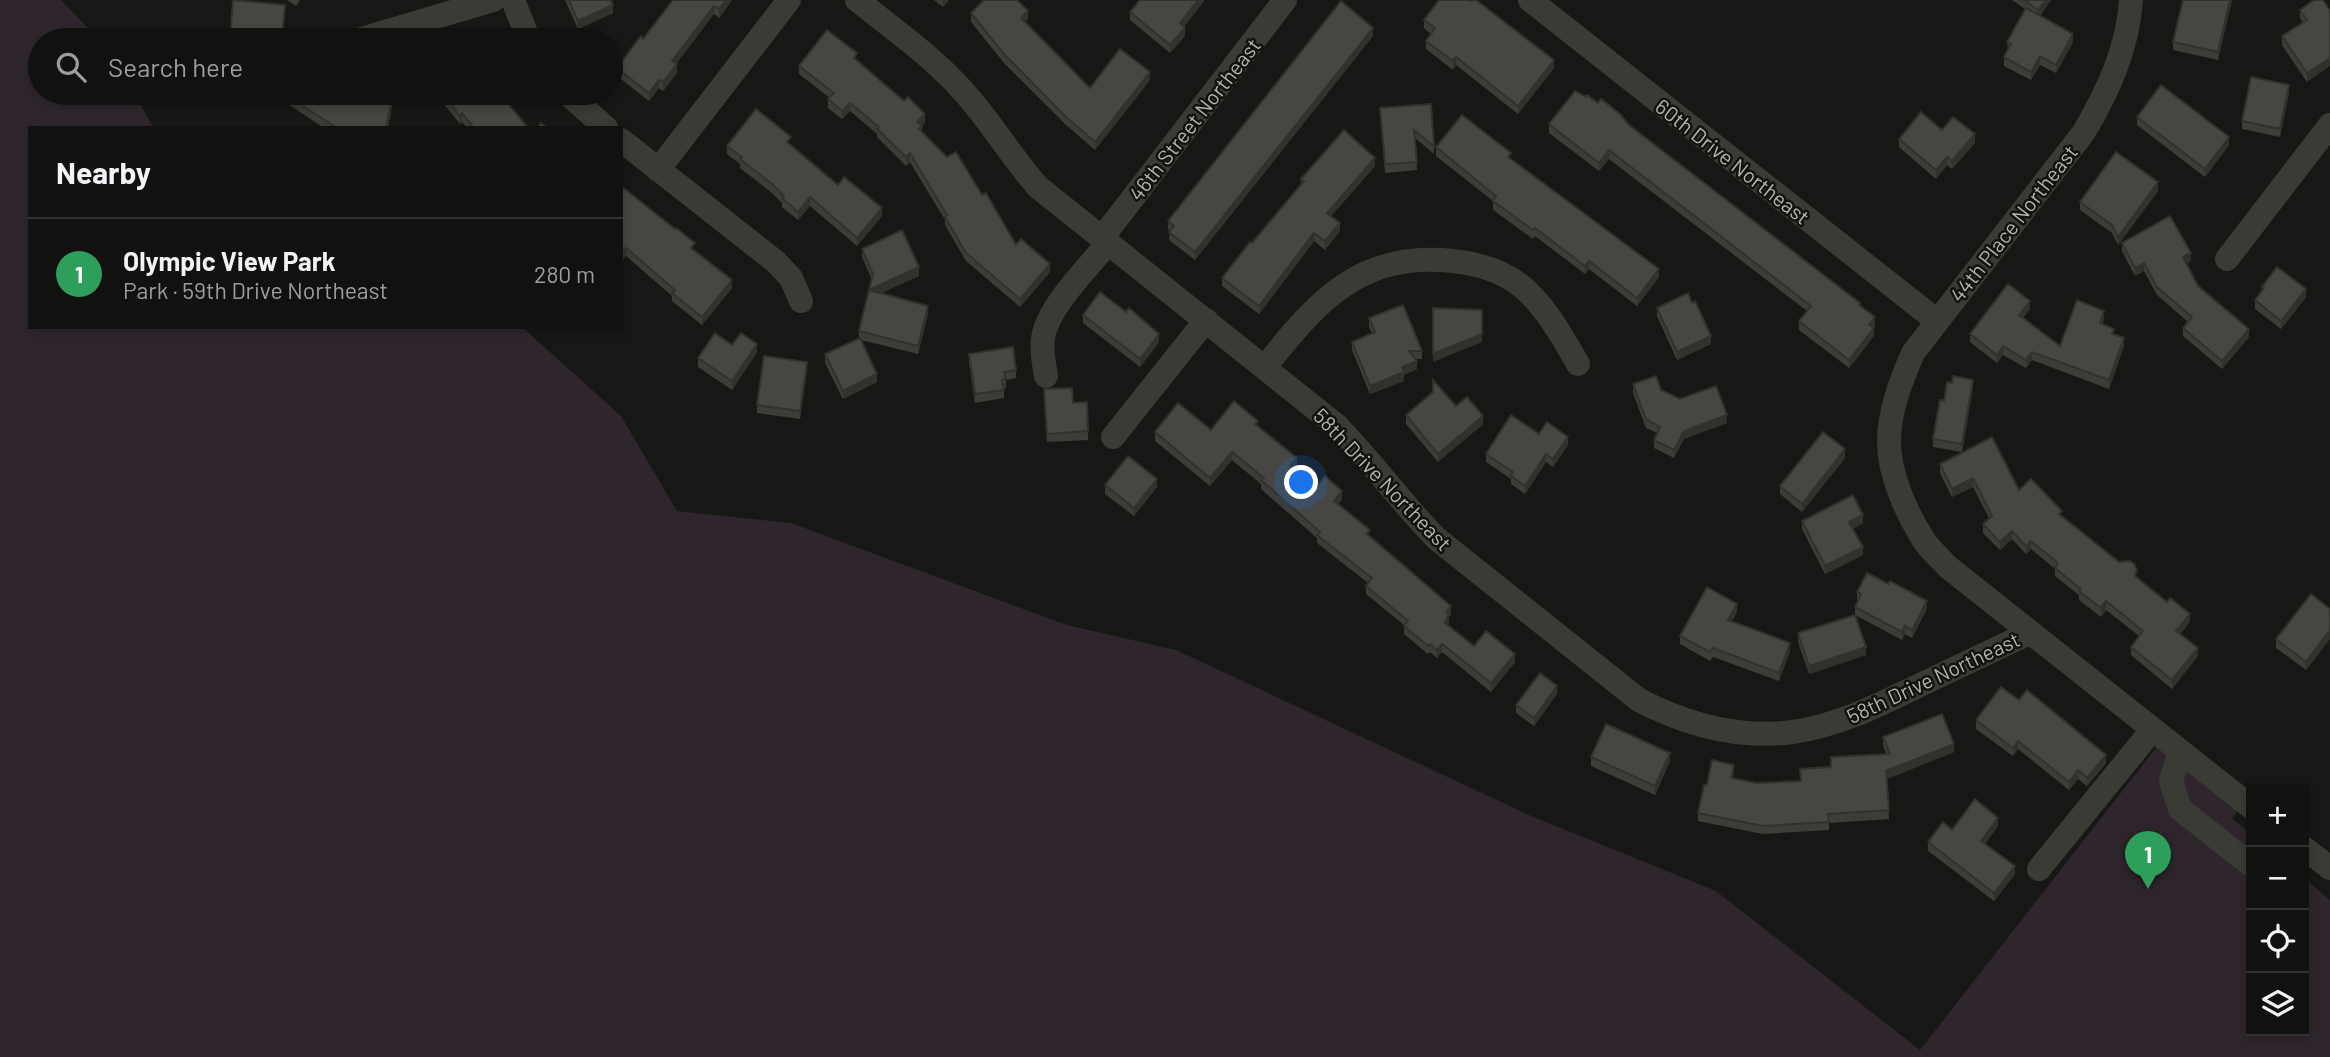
<!DOCTYPE html>
<meta charset="utf-8">
<style>
:root{--surface:#111110;--page:#1e1f1e;--text:#f1f3f6;--muted:#9c9d9f;--line:#303130;--accent:#416ce3}
body{margin:0;font-family:Barlow,sans-serif;background:var(--page);color:var(--text)}
.controls{position:absolute;right:21px;bottom:21px;display:grid;overflow:hidden;border-radius:0px;box-shadow:0 4px 10px #0003}
.controls button{width:63px;height:63px;display:grid;place-items:center;padding:0;border:0;border-bottom:2px solid var(--line);background:var(--surface);color:var(--text);font:35px sans-serif}
.you{position:absolute;left:1302px;top:483px;width:24px;height:24px;margin:-18px;border:5px solid #fff;border-radius:50%;background:#1a73e8;box-shadow:0 0 0 10px #1a73e833}
.badge{display:grid;place-items:center;width:46px;height:46px;border-radius:50%;background:var(--accent);color:#fff;font-size:23px;font-weight:700}
.pin{position:absolute;translate:-50% -58px;filter:drop-shadow(0 2px 4px #0008)}
.pin::after{content:'';position:absolute;top:37px;width:24px;height:21px;background:inherit;clip-path:polygon(0 0,100% 0,50% 100%)}
.list{margin:0;padding:0;list-style:none}
h2{display:flex;justify-content:space-between;align-items:center;height:91px;margin:0;padding:0 28px;font-size:30px}
h2 small{font-size:23px;font-weight:400;color:var(--muted)}
.list li{display:grid;grid-template-columns:46px 1fr auto;gap:21px;align-items:center;box-sizing:border-box;height:112px;padding:0 28px;border-top:2px solid var(--line)}
.list b{display:block;font-size:26px;white-space:nowrap}
.list p{margin:0;font-size:23px;white-space:nowrap;color:var(--muted)}
.list em{font-size:23px;font-style:normal;color:var(--muted)}
.icon{flex:none;width:38px;height:38px;fill:none;stroke:currentColor;stroke-width:2;stroke-linecap:round;stroke-linejoin:round}
.map{position:relative;flex:none;width:2330px;height:1057px;overflow:hidden}
.search{position:absolute;background:var(--surface);box-shadow:0 4px 10px #0003;left:28px;top:28px;width:595px;height:77px;display:flex;align-items:center;gap:18px;box-sizing:border-box;padding:0 24px;border-radius:38px;color:var(--muted);font-size:26px}
.panel{position:absolute;background:var(--surface);box-shadow:0 4px 10px #0003;left:28px;top:126px;width:595px;height:203px;border-radius:0px}
.map>svg:first-child{display:block}
.green{fill:#2e262c}
.lines{fill:none;stroke-linecap:round;stroke-linejoin:round}
.minor{stroke:#3b3b36;stroke-width:24}
.wall{fill:#3d3c39}
.shaded-wall{fill:#32312e}
.building{fill:#474642;stroke:#32312e;stroke-width:2}
.labels{text-anchor:middle;dominant-baseline:central;stroke-width:5;stroke-linejoin:round;paint-order:stroke}
.street-label{font-size:21px;fill:#b6b3a8;stroke:#121210}
</style>
<div class="map">
<svg width="2330" height="1057" viewBox="0 0 2330 1057">
<rect width="100%" height="100%" fill="#171715"/>
<path class="green" d="M0 0H61L100 40H40V93H134L152 125 156 128H30V327H522L621 416 677 511 791 523 1067 625 1176 650 1529 815 1716 891 1920 1050 2166 735 2248 798 2232 818 2251 834V1031H2304V878L2330 900V1057H0Z"/>
<g class="lines">
<path class="minor" d="M513 0 529 40
M857 0C898 33 942 63 975 105 997 132 1015 161 1038 187L1336 425C1372 461 1401 503 1437 539L1639 700C1687 725 1739 739 1793 732 1837 726 1879 705 1918 686 1955 668 1992 651 2029 633
M1530 0 1937 321
M2131 0C2128 48 2108 91 2084 132L1913 353C1901 381 1889 411 1889 442 1889 474 1906 512 1923 539 1929 549 1940 558 1948 567L2251 807
M358 40 493 0
M567 93 606 128
M621 140 776 262 791 278 801 301
M658 170 789 0
M1102 238 1285 0
M2227 259 2330 125
M1265 367C1318 300 1361 251 1453 261 1481 264 1510 273 1530 294 1550 314 1564 340 1578 364
M1046 376C1044 363 1041 351 1043 338 1048 306 1088 268 1108 243
M1113 437 1206 320
M2180 751 2171 781 2180 809 2251 865
M2304 848 2330 868
M2039 869 2152 730"/>
</g>
<path class="wall" d="M287 0H300L296 6Z
M565 0H611L613 13 578 29Z
M673 0H732L719 18 714 14 676 64 677 73 663 91 659 88 649 101 617 76V68L643 39Z
M934 0H949L943 7Z
M2012 0H2051L2040 16 2073 42 2056 73 2040 65 2031 80 2004 66V57L2008 51 2007 42 2025 9Z
M2232 0 2218 60 2173 50V42Z
M2300 10 2330 11 2307 82 2282 45V36L2303 23 2300 18Z
M1130 12 1184 27 1185 36 1170 53 1130 20Z
M971 13 1028 19 1025 22 1090 88 1150 80 1095 150 1065 124 1004 63 971 22Z
M1424 20 1554 68 1518 114 1456 65 1453 70 1426 49V41L1431 34 1424 28Z
M1373 36 1195 260 1169 240 1170 231 1168 229V221Z
M857 61 925 123 921 126 922 132 982 195 1016 245 1050 272 1020 307 966 261 945 225V220L910 162 906 166 877 137V134L850 111 842 119 828 108V99L830 98 799 74V66Z
M435 93H514V95L506 101 528 128H467L462 122 460 124Z
M2289 93 2280 137 2242 129V121Z
M288 96 392 105 388 128H324L288 104Z
M1598 103 1629 125 1860 305 1875 325 1873 327 1874 336 1849 368 1799 330V321L1807 311 1609 159 1599 171 1549 133V124Z
M1431 104 1434 154 1415 138 1417 170 1385 173 1380 108Z
M2137 117 2229 145 2205 177 2137 125Z
M1942 130 1975 143 1952 169 1947 165 1936 179 1899 147V139Z
M791 145 838 185 882 216 857 246 810 206 798 220 782 207V203L772 193 740 168V164L727 154V146Z
M1436 147 1511 159 1659 277 1637 306 1589 269 1585 274 1535 236 1533 239 1493 210V201L1436 156Z
M1375 166 1331 216 1340 231 1325 250 1314 241 1259 314 1222 286V278L1301 184V179Z
M621 186 695 251 732 288 702 325 672 301V296L626 256Z
M2158 191 2118 245 2112 233 2080 210V202Z
M2122 243 2191 261 2186 264 2198 286 2249 337 2222 369 2183 336V328L2188 322 2157 295 2144 271 2135 276 2122 251Z
M862 249 919 276 881 293 928 314 918 354 861 340 877 382 843 399 825 363V354L859 338V331L872 280 862 257Z
M2262 287 2306 297 2281 329 2255 309V300L2262 291Z
M1692 303 1711 344 1677 360 1657 316V308Z
M2030 309 2023 318 2060 346 2104 319 2102 324 2114 335 2124 346 2109 389 2032 360 2026 368 2003 355 1997 363 1970 342V334Z
M1083 315 1159 342 1140 367 1083 323Z
M1369 318 1422 351V359H1416L1417 369 1404 375V381L1370 394 1352 350V342L1372 333 1369 327Z
M732 345 757 352 732 390 698 367V358Z
M969 354 1016 370V378L1006 380V388H1004V398L975 403 969 363Z
M807 370 800 419 757 413V405Z
M1633 384 1661 390 1727 423 1684 439 1674 458 1654 448V440L1657 433 1646 428 1633 393Z
M1973 388 1962 452 1933 447V439L1944 401Z
M1044 397 1073 403 1088 431V440L1047 442Z
M1406 415 1483 424 1438 462 1406 424Z
M1258 426 1297 466 1294 470 1315 489 1342 499 1338 505 1451 614 1449 617V622L1448 625 1474 646 1515 662 1491 692 1442 652 1437 658 1430 652 1428 654 1404 634V625L1366 594V586L1368 583 1317 543V538L1261 489V484L1232 460 1210 486 1155 441V432L1211 430Z
M1539 434 1568 445 1553 467 1546 462 1525 494 1511 484V479L1486 462V454Z
M1845 458 1802 512 1780 494V486Z
M1940 464 2019 490 2062 517 2190 622 2180 634 2198 656 2172 689 2131 655V647L2139 636 2106 610 2101 617 2079 600V595L2055 576V569L2031 549 2026 554 2012 539 2000 550 1983 533V524L1989 518 1973 487 1952 497 1940 473Z
M1105 485 1157 487 1134 516 1105 494Z
M1802 521 1863 523 1853 529 1863 555 1825 574 1802 529Z
M1857 592 1927 609 1912 638 1905 634 1902 640 1855 615 1866 655 1809 674 1798 642V633L1855 615V607L1858 601 1857 600Z
M2330 609V639L2306 670 2276 648V639Z
M1737 612 1732 621 1790 651 1779 681 1713 657 1710 661 1680 644V636Z
M1557 694 1534 726 1516 713V705Z
M1976 720 2106 763 2087 786 2078 779 2069 790 2018 749 2013 756 1976 729Z
M1883 737 1954 752 1887 779 1889 819 1829 823V830L1763 834 1698 821V813L1707 785 1734 773 1733 778 1757 783 1800 781V769L1831 767 1886 754 1883 745Z
M1591 757 1670 761 1655 795 1591 766Z
M1998 826 1985 844 2015 874 1994 901 1928 851V842L1952 830Z"/>
<path class="shaded-wall" d="M726 0H732L719 18V9Z
M943 0H949L943 7Z
M1198 0H1205L1180 32V23Z
M2046 0H2051L2038 19V10Z
M2230 0H2232L2218 60V52Z
M613 5V13L578 29V21Z
M714 6V14L672 69V61Z
M1028 11V19L1021 26V18Z
M1185 28V36L1170 53V45Z
M1373 28V36L1195 260V252Z
M2073 34V42L2056 73V65Z
M2040 56V65L2031 80V72Z
M1456 57V65L1453 70V61Z
M2330 58V66L2307 82V73Z
M1554 60V68L1518 114V106Z
M677 64V73L663 91V82Z
M1150 72V80L1095 150V142Z
M659 80V88L649 101V93Z
M2289 85V93L2280 137V129Z
M506 93H514V95L502 104V96Z
M392 97V105L388 128H386Z
M850 103V111L842 119V111Z
M462 113V122L460 124V116Z
M925 114V123L919 128 922 126V134L919 137 917 122Z
M1975 134V143L1952 169V161Z
M2229 137V145L2205 177V169Z
M1609 150V159L1599 171V163Z
M910 153V162L906 166V157Z
M1947 157V165L1936 179V170Z
M1375 158V166L1327 221V213Z
M2158 182V191L2118 245V237Z
M810 197V206L798 220V212Z
M882 208V216L857 246V238Z
M1340 223V231L1325 250V241Z
M1314 233V241L1259 314V306Z
M626 248V256L621 262V254Z
M2191 253V261L2183 266V257Z
M1589 261V269L1585 274V266Z
M2144 263V271L2135 276V268Z
M1050 264V272L1020 307V299Z
M919 267V276L869 298V290Z
M1659 269V277L1637 306V298Z
M732 280V288L702 325V317Z
M2306 289V297L2281 329V321Z
M2030 301V309L2019 323V315Z
M928 306V314L918 354V346Z
M2104 311V319L2100 331V323Z
M1875 317V325L1869 333V325Z
M1874 328V336L1849 368V360Z
M2249 329V337L2222 369V361Z
M1159 334V342L1140 367V359Z
M1482 334V342L1433 362V354Z
M1711 336V344L1677 360V352Z
M2124 338V346L2109 389V380Z
M757 344V352L732 390V381Z
M2003 346V355L1997 363V355Z
M2032 352V360L2026 368V360Z
M1417 361V369L1404 375V381L1370 394V386L1402 367Z
M807 362V370L800 419V411Z
M877 374V382L843 399V391Z
M1973 380V388L1962 452V444Z
M1727 415V423L1684 439 1674 458V450L1684 431Z
M1483 416V424L1438 462V454Z
M1568 437V445L1553 467V459Z
M1845 449V458L1802 512V504Z
M1232 452V460L1210 486V478Z
M1546 454V462L1525 494V486Z
M1297 458V466L1290 475V466Z
M1973 478V487L1952 497V489Z
M1157 479V487L1134 516V508Z
M1342 491V499L1334 509V501Z
M1863 515V523L1849 531V522Z
M2012 531V539L2000 550V542Z
M2031 541V549L2026 554V546Z
M1863 547V555L1825 574V566Z
M1927 601V609L1912 638V630Z
M2106 601V610L2101 617V608Z
M1737 604V612L1728 628V620Z
M1451 606V614L1449 617V622L1445 631 1446 612Z
M2190 614V622L2176 639V631Z
M1905 626V634L1902 640V632Z
M2330 630V639L2306 670V662Z
M1790 643V651L1779 681V673Z
M1442 644V652L1437 658V650Z
M1866 647V655L1809 674V666Z
M2198 648V656L2172 689V680Z
M1515 654V662L1491 692V683Z
M1557 686V694L1534 726V718Z
M2018 741V749L2013 756V748Z
M1954 744V752L1886 779V771Z
M1670 753V761L1655 795V786Z
M2106 755V763L2087 786V778Z
M2078 770V779L2069 790V782Z
M1998 818V826L1981 849V841Z
M2015 866V874L1994 901V893Z"/>
<path class="building" d="M233 0 285 5 282 40H230Z
M569 0H611L613 5 578 21Z
M673 0H726L719 9 714 6 672 61 677 64 663 82 659 80 649 93 617 68 641 36 643 39Z
M984 0H1017L1028 11 1021 18 1090 88 1120 49 1150 72 1095 142 1065 116 1004 54 971 13Z
M1140 0H1198L1180 23 1185 28 1170 45 1130 12Z
M1439 0H1469L1471 1 1472 0H1476L1554 60 1518 106 1456 57 1453 61 1426 41 1435 28 1424 20Z
M2024 0H2046L2038 10Z
M2183 0H2230L2218 52 2173 42Z
M2314 0H2323L2330 11V58L2307 73 2282 36 2307 20 2300 10Z
M1341 1 1373 28 1195 252 1169 232 1174 226 1168 221Z
M2026 8 2073 34 2056 65 2040 56 2031 72 2004 57 2011 44 2007 42Z
M827 30 857 53 854 58 904 101 908 97 925 114 917 122 922 126 919 129 947 157 956 152 982 195 986 193 1016 245 1021 239 1050 264 1020 299 966 253 945 217 947 215 910 153 906 157 877 129 879 127 850 103 842 111 828 99 834 93 799 66Z
M486 31 489 40H450L464 35 466 39Z
M2251 77 2289 85 2280 129 2242 121Z
M2161 85 2229 137 2205 169 2137 117Z
M1575 91 1586 97 1587 95 1598 103 1601 99 1620 114 1629 125 1860 303 1859 305 1875 317 1869 325 1874 328 1849 360 1799 321 1811 306 1609 150 1599 163 1549 124Z
M290 93H367L392 97 386 128H337L288 96Z
M442 93H506L502 96 528 128H474L462 113 460 116Z
M1431 104 1434 146 1414 130 1417 162 1385 164 1380 108Z
M756 109 791 137 787 142 838 185 844 177 882 208 857 238 810 197 798 212 782 198 784 196 772 184 740 159 742 157 727 146Z
M1921 112 1942 130 1953 117 1975 134 1952 161 1947 157 1936 170 1899 139Z
M1462 115 1511 153 1508 157 1659 269 1637 298 1589 261 1585 266 1535 228 1533 230 1493 201 1496 196 1436 147Z
M541 123 547 128H537Z
M1344 130 1375 158 1327 213 1340 223 1325 241 1314 233 1259 306 1222 278 1250 242 1252 243 1304 181 1301 179Z
M2116 152 2158 182 2118 237 2112 225 2080 202Z
M621 186 675 229 676 228 695 243 691 248 732 280 702 317 672 293 675 290 626 248 621 254Z
M2170 216 2191 253 2183 257 2198 286 2249 329 2222 361 2183 328 2192 317 2157 287 2144 263 2135 268 2122 243Z
M902 230 919 267 869 290 873 274 862 249Z
M2277 267 2306 289 2281 321 2255 300 2264 288 2262 287Z
M2008 284 2030 301 2019 315 2060 346 2077 300 2104 311 2100 323 2114 329 2112 334 2124 338 2109 380 2032 352 2026 360 2003 346 1997 355 1970 334Z
M869 290 928 306 918 346 859 331Z
M1100 292 1126 312 1129 308 1159 334 1140 359 1083 315Z
M1688 293 1692 303 1695 301 1711 336 1677 352 1657 308Z
M1403 305 1422 351H1409L1417 361 1402 367 1404 372 1370 386 1352 342 1375 332 1369 318Z
M1433 308 1482 310V334L1433 354Z
M715 333 732 345 741 333 757 344 732 381 698 358Z
M860 338 877 374 843 391 825 354Z
M1013 347 1016 370 1004 372 1006 379 1002 380 1004 390 975 394 969 354Z
M764 356 807 362 800 411 757 405Z
M1656 376 1661 390 1680 399 1716 386 1727 415 1684 431 1674 450 1654 440 1660 427 1646 419 1633 384Z
M1953 376 1973 380 1962 444 1933 439 1940 400 1944 401 1947 382 1952 383Z
M1433 380 1456 406 1467 397 1483 416 1438 454 1406 415 1433 392Z
M1072 388 1073 403 1087 402 1088 431 1047 434 1044 389Z
M1234 401 1258 421 1255 424 1297 458 1290 466 1315 489 1325 476 1342 491 1334 501 1370 530 1367 534 1451 606 1446 612 1449 614 1445 623 1474 646 1486 631 1515 654 1491 683 1442 644 1437 650 1430 644 1428 646 1404 626 1408 621 1366 586 1372 578 1317 535 1320 532 1261 480 1264 478 1232 452 1210 478 1155 432 1178 403 1211 430Z
M1511 415 1539 434 1547 422 1568 437 1553 459 1546 454 1525 486 1511 476 1513 472 1486 454Z
M1823 432 1845 449 1802 504 1780 486Z
M1992 437 2019 490 2031 479 2062 511 2059 514 2119 562 2130 561 2134 564 2137 570 2135 576 2167 602 2170 598 2190 614 2176 631 2198 648 2172 680 2131 647 2143 631 2106 601 2101 608 2079 591 2081 589 2055 568 2058 563 2031 541 2026 546 2012 531 2000 542 1983 524 1992 516 1973 478 1952 489 1940 464Z
M1128 456 1157 479 1134 508 1105 485Z
M1853 495 1863 515 1849 522 1863 547 1825 566 1802 521Z
M1867 573 1888 584 1890 581 1927 601 1912 630 1905 626 1902 632 1855 607 1861 594 1857 592Z
M1707 587 1737 604 1728 620 1790 643 1779 673 1713 648 1710 652 1680 636Z
M2311 594 2330 609V630L2306 662 2276 639Z
M1855 615 1866 647 1809 666 1798 633Z
M1540 673 1557 686 1534 718 1516 705Z
M2001 687 2019 700 2027 690 2106 755 2087 778 2078 770 2069 782 2018 741 2013 748 1976 720Z
M1942 714 1954 744 1886 771 1889 810 1828 814 1829 822 1763 826 1698 813 1704 785H1707L1712 760 1734 765 1731 778 1757 783 1801 781 1800 769 1831 767V757L1890 754 1883 737Z
M1606 724 1670 753 1655 786 1591 757Z
M1975 799 1998 818 1981 841 2015 866 1994 893 1928 842 1943 822 1952 830Z"/>
<g class="labels">
<g class="street-label">
<text transform="translate(1194 119) rotate(-52)">46th Street Northeast</text>
<text transform="translate(1733 161) rotate(38)">60th Drive Northeast</text>
<text transform="translate(2013 223) rotate(-52)">44th Place Northeast</text>
<text transform="translate(1383 479) rotate(46)">58th Drive Northeast</text>
<text transform="translate(1933 677) rotate(-25)">58th Drive Northeast</text>
</g>
</g>
</svg>
<div class="controls">
<button>+</button>
<button>−</button>
<button><svg class="icon" aria-label="locate" viewBox="0 0 24 24"><circle cx="12" cy="12" r="6"/><path d="M12 2v4M12 18v4M2 12h4M18 12h4"/></svg></button>
<button><svg class="icon" aria-label="layers" viewBox="0 0 24 24"><path d="M12 4l9 5-9 5-9-5zM3 14l9 5 9-5"/></svg></button>
</div>
<div class="you"></div>
<div class="pin badge" style="left:2148px;top:889px;background:#2e9e5b">1</div>
<div class="search"><svg class="icon" aria-label="search" viewBox="0 0 24 24"><circle cx="10" cy="10" r="6"/><path d="M15 15l6 6"/></svg>Search here</div>
<section class="panel">
<h2>Nearby<small></small></h2>
<ul class="list">
<li><span class="badge" style="background:#2e9e5b">1</span><div><b>Olympic View Park</b><p>Park · 59th Drive Northeast</p></div><em>280 m</em></li>
</ul>
</section>
</div>
